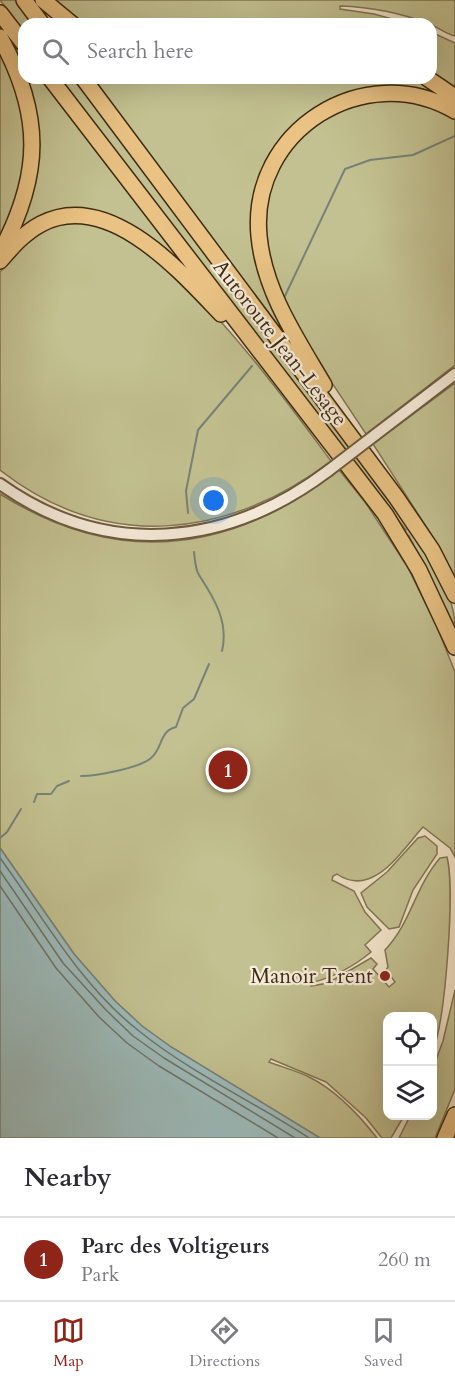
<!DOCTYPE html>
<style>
:root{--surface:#fff;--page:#f2f2f3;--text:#2b2b33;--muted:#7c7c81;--line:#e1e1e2;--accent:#8f2418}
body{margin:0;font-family:Cardo,serif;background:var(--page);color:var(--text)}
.controls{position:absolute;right:18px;bottom:18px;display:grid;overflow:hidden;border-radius:12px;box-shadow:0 6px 24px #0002}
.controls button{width:54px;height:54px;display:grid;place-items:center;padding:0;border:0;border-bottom:2px solid var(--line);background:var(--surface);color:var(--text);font:30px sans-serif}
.you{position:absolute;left:214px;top:501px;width:21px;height:21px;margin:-15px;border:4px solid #fff;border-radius:50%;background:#1a73e8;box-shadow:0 0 0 9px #1a73e833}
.badge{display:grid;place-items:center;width:39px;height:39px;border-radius:50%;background:var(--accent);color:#fff;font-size:20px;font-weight:700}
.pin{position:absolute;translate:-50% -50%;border:3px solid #fff;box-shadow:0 2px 6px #0006}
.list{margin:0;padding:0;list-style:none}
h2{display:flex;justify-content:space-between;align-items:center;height:78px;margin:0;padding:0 24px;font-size:26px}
h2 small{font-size:20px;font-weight:400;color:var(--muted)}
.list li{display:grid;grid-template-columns:39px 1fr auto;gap:18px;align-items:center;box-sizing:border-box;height:84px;padding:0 24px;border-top:2px solid var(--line)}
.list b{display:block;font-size:22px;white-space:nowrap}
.list p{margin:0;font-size:20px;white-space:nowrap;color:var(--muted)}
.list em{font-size:20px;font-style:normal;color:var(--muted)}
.icon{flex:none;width:33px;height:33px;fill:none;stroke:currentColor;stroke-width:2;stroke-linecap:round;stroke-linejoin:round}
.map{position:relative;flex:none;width:455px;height:1138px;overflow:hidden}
.search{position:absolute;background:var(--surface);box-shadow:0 6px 24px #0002;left:18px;right:18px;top:18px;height:66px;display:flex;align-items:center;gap:15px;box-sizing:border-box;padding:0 21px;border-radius:18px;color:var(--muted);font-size:22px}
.sheet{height:162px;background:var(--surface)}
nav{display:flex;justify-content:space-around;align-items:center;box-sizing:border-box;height:84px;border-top:2px solid var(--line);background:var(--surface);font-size:16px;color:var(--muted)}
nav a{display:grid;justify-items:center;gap:3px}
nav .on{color:var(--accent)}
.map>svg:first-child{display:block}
.green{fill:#c3c191;stroke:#817652;stroke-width:1.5}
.water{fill:#9dbdbe;stroke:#778379;stroke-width:1.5}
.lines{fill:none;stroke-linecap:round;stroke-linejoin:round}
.shore{stroke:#6e7468;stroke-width:1.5}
.stream{stroke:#778379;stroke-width:2}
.tertiary-casing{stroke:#6c5a40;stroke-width:14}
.motorway-casing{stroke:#3f2c12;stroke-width:18}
.tertiary{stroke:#f7eddc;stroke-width:10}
.motorway{stroke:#e9c284;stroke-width:15}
.tertiary-bridge-casing{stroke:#6c5a40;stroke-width:14;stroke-linecap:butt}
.tertiary-bridge{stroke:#f7eddc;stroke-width:10}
.poi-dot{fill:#8f2418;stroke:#f7eddc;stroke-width:2}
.labels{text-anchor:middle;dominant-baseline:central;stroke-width:4.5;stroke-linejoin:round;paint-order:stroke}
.street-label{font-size:21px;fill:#3f2c12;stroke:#f7eddc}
.poi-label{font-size:21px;fill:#3f2c12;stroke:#f7eddc;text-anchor:end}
</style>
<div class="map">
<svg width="455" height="1138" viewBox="0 0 455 1138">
<rect width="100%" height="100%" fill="#f2e4c9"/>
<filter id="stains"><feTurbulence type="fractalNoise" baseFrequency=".00333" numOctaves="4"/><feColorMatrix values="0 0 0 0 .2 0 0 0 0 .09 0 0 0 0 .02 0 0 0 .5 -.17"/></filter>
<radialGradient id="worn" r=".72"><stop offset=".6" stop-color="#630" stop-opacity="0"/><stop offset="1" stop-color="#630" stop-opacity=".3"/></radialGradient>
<path class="green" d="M0 0H17L34 24H24V34Z
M53 0H455V36C446 34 437 27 430 24 401 13 371 7 340 6V9L374 14 410 24H86Z
M0 29 24 57V78H40L189 272 90 213 11 243 36 167Z
M431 32 455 43V90L431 74Z
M0 50 26 117 25 173 0 240Z
M58 78H74L352 445 344 451Z
M92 78H421L455 106 420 93 310 114 255 203 291 337 287 338Z
M404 99 455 116V365L366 434 296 329 273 275 263 221 271 178 305 129 355 103Z
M63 221C83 223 103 225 120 235 196 276 279 391 331 461 227 539 106 553 0 470V272L34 235Z
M455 383V578L440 548 373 444Z
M359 455C389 496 455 576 455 627L409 536 404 532 406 530 351 461Z
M339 470 365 502 407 566 437 627 455 672V857L450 848 423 827C402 850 373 899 337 874L333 876 332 880 354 891 365 912 381 930 365 945 371 952C353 967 334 977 311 983V986L328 983 371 958 377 964 373 969 389 987 395 982 386 970 388 967 385 950C411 923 415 887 440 858L447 857C455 888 446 1016 433 1051L432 1016H388V1116H404L391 1138H382L366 1118 326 1082 271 1059 269 1062C282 1067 297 1071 309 1077 336 1090 359 1115 377 1138H320L171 1047 142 1026 115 1001 74 954 0 848V494C118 568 231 554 339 470Z
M425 836 437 846V854L413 890 399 927 389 929 367 907 361 893 387 872 418 838Z
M455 990V1089L435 1138H399L410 1116H432L433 1068 443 1041Z"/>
<path class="water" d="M0 848 74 954 115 1001 142 1026 171 1047 320 1138H0Z"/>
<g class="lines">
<path class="shore" d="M0 858C44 918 80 985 139 1031 191 1073 254 1102 309 1138
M0 871 63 963 106 1010 133 1036 164 1058 295 1138
M0 886 56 968 99 1017 127 1043 159 1066 278 1138"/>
<path class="stream" d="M284 298 345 169 370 160 413 155 455 136
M188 513 186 491 198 430 252 366
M194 552C195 559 195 569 199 575 214 598 229 622 222 651
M81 776C96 776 140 768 151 758 163 748 159 731 176 727L183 708 194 699 209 664
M34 802 37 794H51L57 786 69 781
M0 838 7 832 21 809"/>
<g class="tertiary-casing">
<path id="tertiary" d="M375 435 455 374
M0 484C107 560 227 547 328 471"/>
</g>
<g class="motorway-casing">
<path id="motorway" d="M24 0 42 24
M43 0 72 24
M0 13 24 44
M0 37C43 115 42 175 0 253
M50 78 385 514 419 570 455 647
M83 78 396 497 432 550 455 595
M427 78 455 97
M0 261C12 247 24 233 41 224 108 189 180 271 221 314
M324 385C297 339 264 291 259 236 249 131 364 58 455 111
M445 1138 455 1115"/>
</g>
<use href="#tertiary" class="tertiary"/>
<use href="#motorway" class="motorway"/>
<g class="tertiary-bridge-casing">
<path id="tertiary-bridge" d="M328 471 375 435"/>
</g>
<use href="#tertiary-bridge" class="tertiary-bridge"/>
</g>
<circle class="poi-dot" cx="385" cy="976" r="6"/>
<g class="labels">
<g class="street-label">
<text transform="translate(280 343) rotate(52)">Autoroute Jean-Lesage</text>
</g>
<g class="poi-label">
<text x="373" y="976">Manoir Trent</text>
</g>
</g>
<rect width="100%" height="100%" filter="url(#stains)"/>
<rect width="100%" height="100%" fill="url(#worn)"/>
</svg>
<div class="controls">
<button><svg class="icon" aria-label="locate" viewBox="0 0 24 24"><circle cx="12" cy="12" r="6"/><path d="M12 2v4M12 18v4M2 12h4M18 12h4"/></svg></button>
<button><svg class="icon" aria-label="layers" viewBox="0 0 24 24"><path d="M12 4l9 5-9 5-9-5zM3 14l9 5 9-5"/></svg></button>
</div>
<div class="you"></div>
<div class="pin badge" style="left:228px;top:770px">1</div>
<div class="search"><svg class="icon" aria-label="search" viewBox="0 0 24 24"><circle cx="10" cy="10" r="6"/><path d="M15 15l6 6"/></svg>Search here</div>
</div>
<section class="sheet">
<h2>Nearby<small></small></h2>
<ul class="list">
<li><span class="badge">1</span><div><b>Parc des Voltigeurs</b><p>Park</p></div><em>260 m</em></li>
</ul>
</section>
<nav>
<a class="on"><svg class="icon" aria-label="map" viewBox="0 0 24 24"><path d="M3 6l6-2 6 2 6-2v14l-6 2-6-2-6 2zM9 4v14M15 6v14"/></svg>Map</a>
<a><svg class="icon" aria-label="directions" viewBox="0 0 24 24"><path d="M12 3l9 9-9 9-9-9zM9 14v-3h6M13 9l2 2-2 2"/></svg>Directions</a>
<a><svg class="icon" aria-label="saved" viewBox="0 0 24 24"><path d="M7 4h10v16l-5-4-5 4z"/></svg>Saved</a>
</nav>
